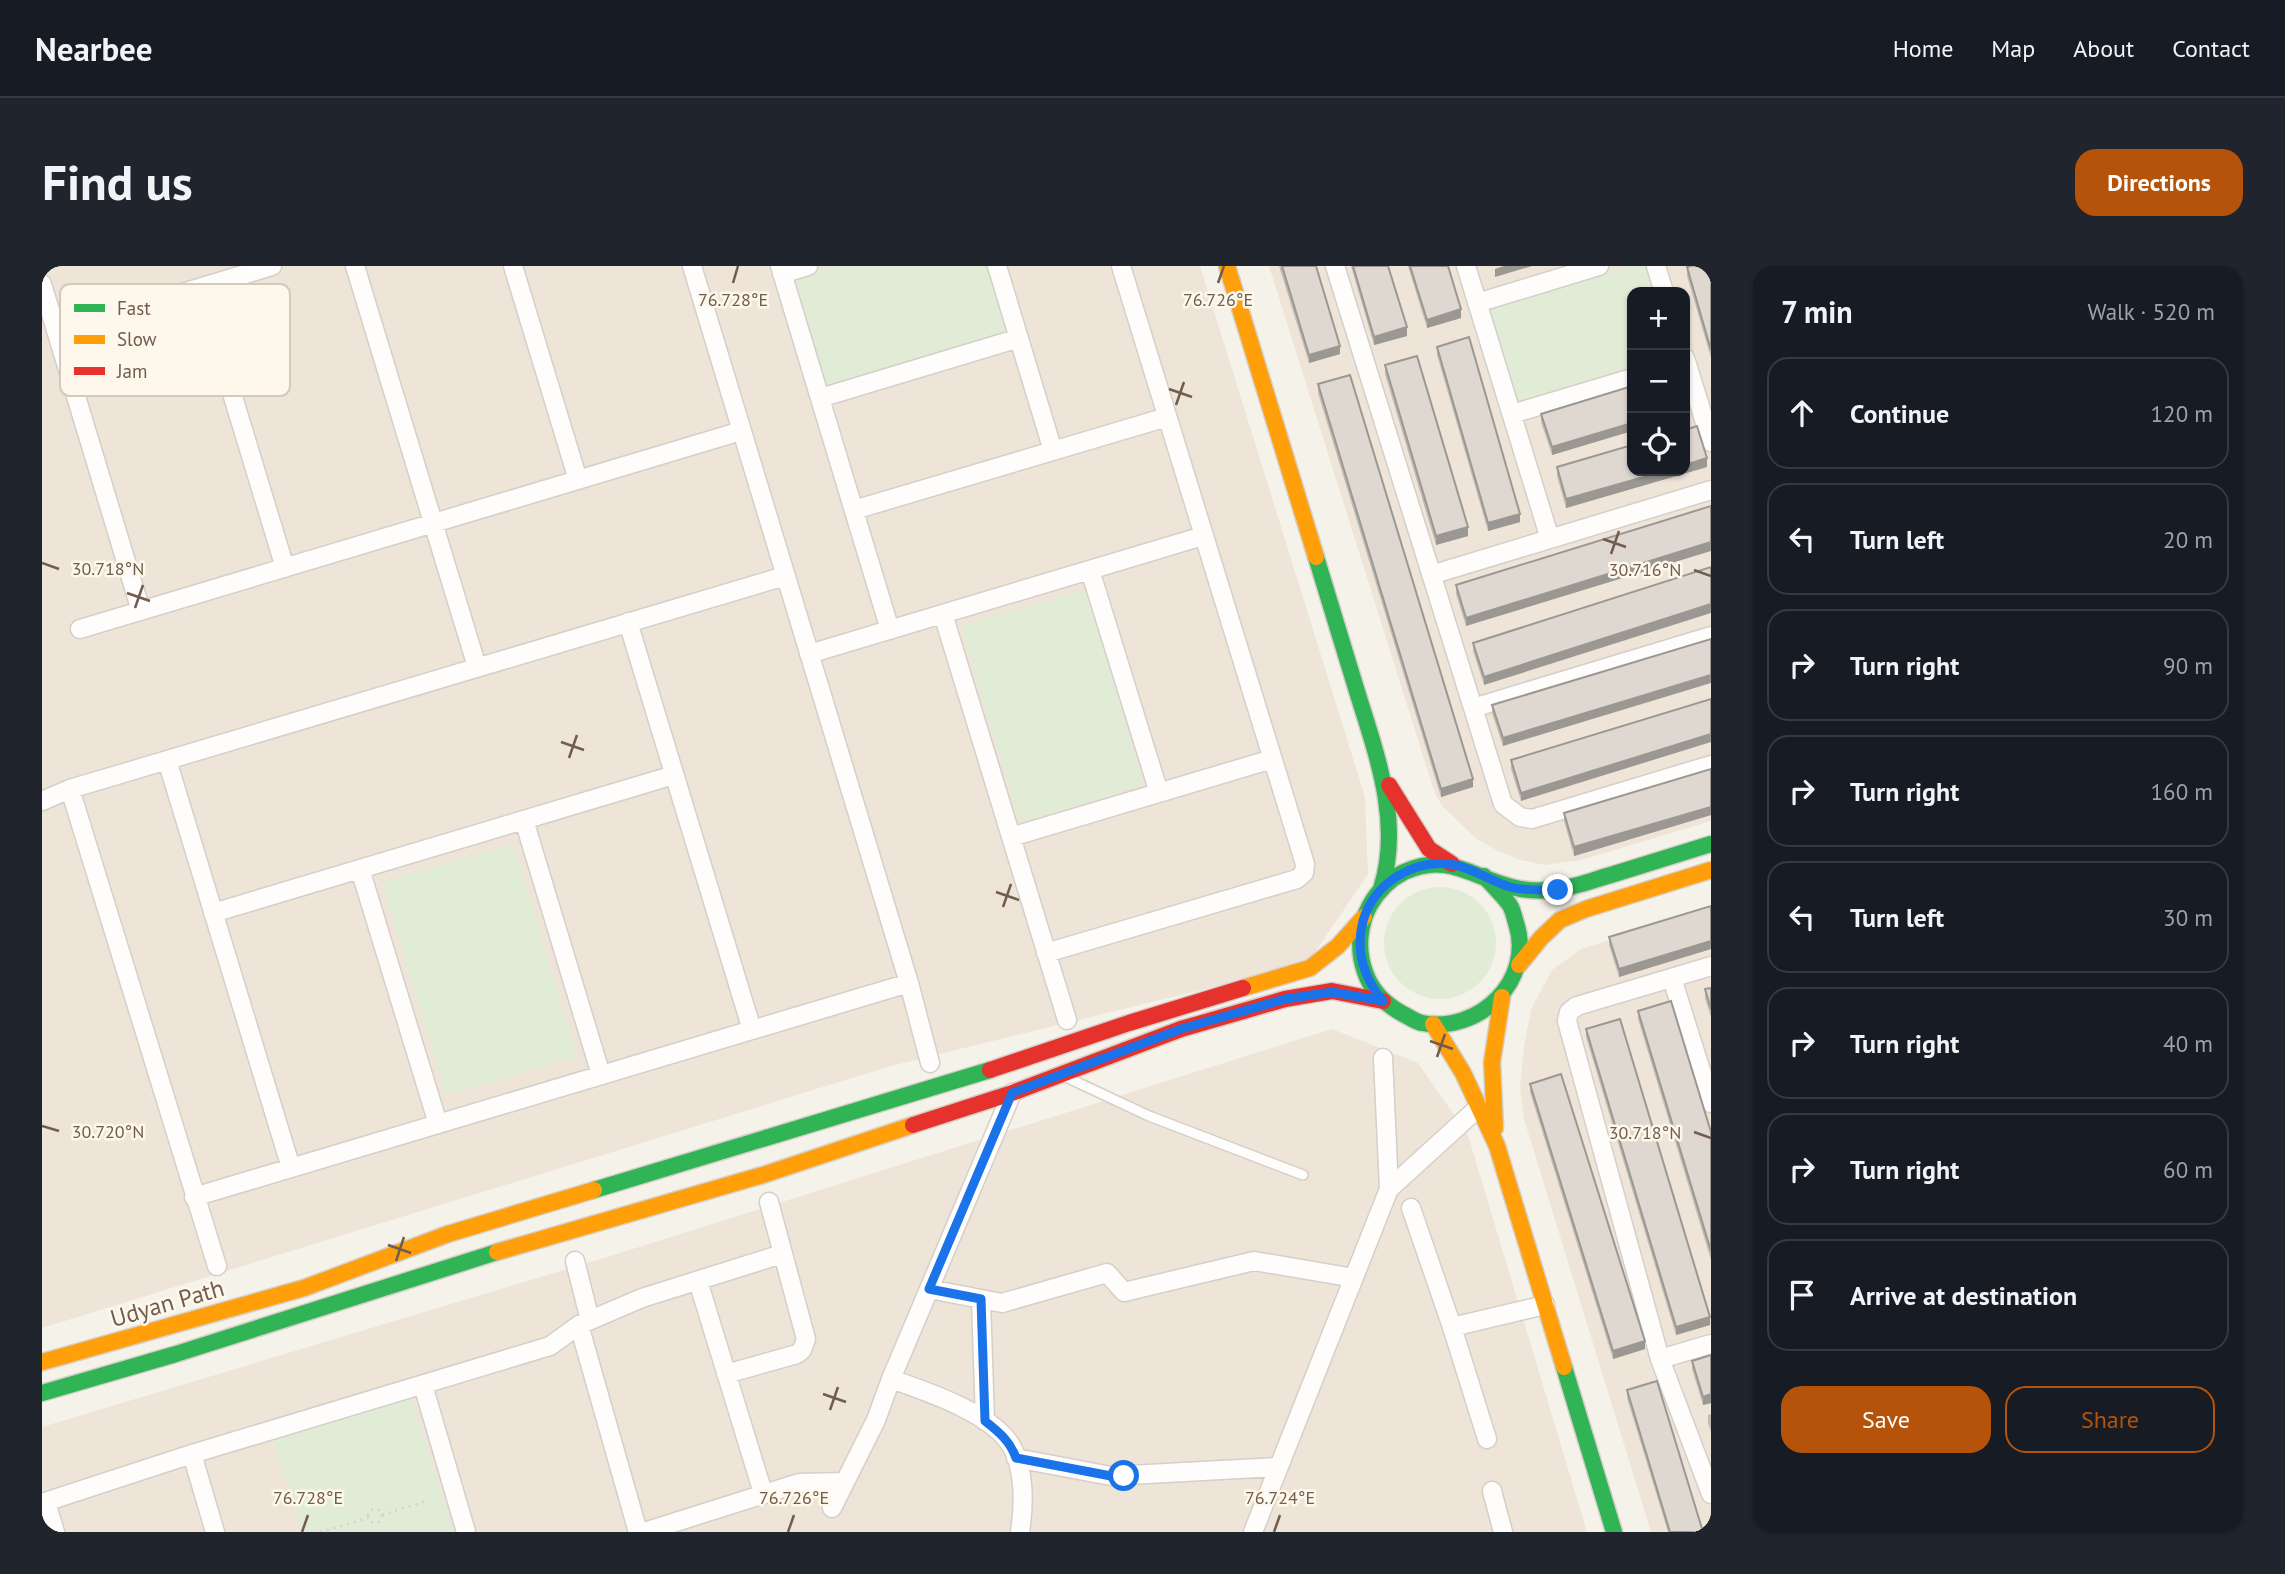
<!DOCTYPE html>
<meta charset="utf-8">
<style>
:root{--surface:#171b24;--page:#20242c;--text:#f1f3f6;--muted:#9ea1a6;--line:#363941;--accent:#b45309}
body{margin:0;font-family:"PT Sans",sans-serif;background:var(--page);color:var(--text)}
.controls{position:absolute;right:21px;top:21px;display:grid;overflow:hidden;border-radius:14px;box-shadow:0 2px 5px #0004}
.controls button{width:63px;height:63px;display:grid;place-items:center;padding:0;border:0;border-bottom:2px solid var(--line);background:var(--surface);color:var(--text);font:35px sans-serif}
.stop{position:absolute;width:21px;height:21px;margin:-16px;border:5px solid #1a73e8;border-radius:50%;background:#fff}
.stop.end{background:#1a73e8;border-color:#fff;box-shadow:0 2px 7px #0008}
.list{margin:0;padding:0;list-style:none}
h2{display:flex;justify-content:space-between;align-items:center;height:91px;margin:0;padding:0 28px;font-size:30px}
h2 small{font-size:23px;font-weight:400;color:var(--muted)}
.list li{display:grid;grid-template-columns:46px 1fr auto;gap:21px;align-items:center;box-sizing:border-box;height:112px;margin:0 14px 14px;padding:0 14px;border:2px solid var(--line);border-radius:21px}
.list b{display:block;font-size:26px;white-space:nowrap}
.list em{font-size:23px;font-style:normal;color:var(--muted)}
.actions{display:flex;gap:14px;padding:21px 28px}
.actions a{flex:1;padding:16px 0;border:2px solid var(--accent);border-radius:21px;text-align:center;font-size:24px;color:var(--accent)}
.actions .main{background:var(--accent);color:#fff}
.icon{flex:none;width:38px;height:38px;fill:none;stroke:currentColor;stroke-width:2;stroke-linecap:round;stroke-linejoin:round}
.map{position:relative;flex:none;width:1669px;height:1266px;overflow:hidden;border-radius:21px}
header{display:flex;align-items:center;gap:42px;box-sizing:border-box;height:98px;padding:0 35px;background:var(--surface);border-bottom:2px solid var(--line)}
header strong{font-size:33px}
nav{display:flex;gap:38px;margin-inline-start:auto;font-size:24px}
.intro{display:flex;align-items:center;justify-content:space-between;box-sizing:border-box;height:168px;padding:0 42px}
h1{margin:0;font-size:49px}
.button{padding:18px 32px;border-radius:21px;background:var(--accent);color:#fff;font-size:24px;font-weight:700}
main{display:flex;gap:42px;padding:0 42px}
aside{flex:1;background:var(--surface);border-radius:21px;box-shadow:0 2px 5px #0004}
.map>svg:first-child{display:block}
.residential{fill:#eee5d8;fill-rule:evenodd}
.green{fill:#e1ecd6}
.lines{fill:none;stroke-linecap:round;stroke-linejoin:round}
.lane-casing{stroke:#d4cfc9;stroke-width:12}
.street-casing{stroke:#d4cfc9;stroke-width:21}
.fast-casing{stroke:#d5cfc8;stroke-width:19}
.slow-casing{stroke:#d5cfc8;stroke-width:19}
.jam-casing{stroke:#d5cfc8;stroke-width:19}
.path{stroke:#d7d0cb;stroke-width:2.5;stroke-dasharray:2 5;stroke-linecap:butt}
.lane{stroke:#fefdfc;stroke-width:9}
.street{stroke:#fefdfc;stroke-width:18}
.fast{stroke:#30b455;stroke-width:16}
.slow{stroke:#ff9f0a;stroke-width:16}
.jam{stroke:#e5322d;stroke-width:16}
.wall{fill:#bfbab3}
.shaded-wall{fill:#9b9792}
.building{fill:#ded8d0;stroke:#9b9792;stroke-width:2}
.route{stroke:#1a73e8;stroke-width:9}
.ticks{fill:none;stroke:#715c4d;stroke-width:2.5}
.labels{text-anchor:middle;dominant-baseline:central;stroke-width:5;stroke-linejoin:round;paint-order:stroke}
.street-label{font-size:24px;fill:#715c4d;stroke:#fdf8eb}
.key{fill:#fdf8eb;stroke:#d3c9bc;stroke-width:2}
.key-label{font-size:19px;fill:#715c4d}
.ticks-label{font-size:18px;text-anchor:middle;fill:#715c4d;stroke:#fdf8eb;stroke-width:5;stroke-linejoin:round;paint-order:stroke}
</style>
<header>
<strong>Nearbee</strong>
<nav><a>Home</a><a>Map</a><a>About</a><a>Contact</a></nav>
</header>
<div class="intro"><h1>Find us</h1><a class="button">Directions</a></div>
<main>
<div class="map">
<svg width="1669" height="1266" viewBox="0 0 1669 1266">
<rect width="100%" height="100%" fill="#f5f2ea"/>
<path class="residential" d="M0 0H1158L1323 531 1326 608 1265 698 849 800 0 1062Z
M1227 0H1669V555L1539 594 1503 599 1478 594 1456 585 1435 573 1401 541 1393 528ZM1590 26H1643V205H1590Z
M1669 643V1266H1609L1482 853 1478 822 1482 780 1489 743 1510 704 1539 683Z
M1290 763 1376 797 1426 869 1545 1266H0V1161L562 992Z"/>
<path class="green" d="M795 0H948L968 67 784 121 753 12Z
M1588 0H1604L1612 26H1590V100L1476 135 1447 43Z
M1043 324 1102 519 978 556 919 360Z
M471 578 535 790 404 829 340 616Z
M1342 677a56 56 0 1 1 112 0a56 56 0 1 1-112 0Z
M366 1125 412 1266H261L229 1168Z"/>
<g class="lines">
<g class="lane-casing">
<path id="lane" d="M1026 812 1107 850 1261 909"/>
</g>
<g class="street-casing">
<path id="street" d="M313 0 435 401
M471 0 536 214
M650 0 867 717 888 797
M738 0 848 364
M955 0 1011 185
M1293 0 1461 538 1478 551 1490 553 1669 499
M1424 0 1508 273
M1614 0 1622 26
M740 8 766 0
M0 18 99 345
M158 22 243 302
M1435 37 1557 0
M14 65 230 0
M1643 92 1669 176
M778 132 977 72
M1470 148 1590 112
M812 244 1125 151
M1048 304 1117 527
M1389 309 1669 224
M901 348 1025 754
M586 356 710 764
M38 363 699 165
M767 388 1161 270
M1431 442 1669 370
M125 494 249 902
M28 523 175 1000
M0 535 28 523 743 310
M482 554 559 809
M969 571 1230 493
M318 603 396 858
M171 647 632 509
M1004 687 1255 613 1262 607 1263 598 1079 0
M1669 700 1535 740 1527 746 1525 755 1618 1093 1669 1228
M1630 712 1669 837
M1341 792 1347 923
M152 931 867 717
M1369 942 1410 1061 1445 1173
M533 995 548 1054
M656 1015 721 1227
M887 1023 960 1037 1065 1007 1082 1026 1212 995 1312 1012
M939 1033 943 1155
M1410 1061 1503 1039
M1618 1093 1669 1078
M684 1108 755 1088 760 1084 764 1073 727 936
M849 1113C883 1125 951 1147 970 1181 983 1205 982 1240 978 1266
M381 1119 424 1266
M150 1188 173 1266
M974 1192 1069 1210 1235 1201
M1450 1225 1461 1266
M4 1236 13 1266
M0 1237 150 1188 508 1080 537 1059
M790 1242 834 1154 849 1113 970 827
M596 1266 537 1059 600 1032 740 988
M602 1266 757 1217 803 1216
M1211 1266 1347 923 1437 841"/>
</g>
<g class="fast-casing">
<path id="fast" d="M1274 291C1287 333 1300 376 1313 419 1333 485 1361 555 1339 623
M1442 610C1450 619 1460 628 1467 638 1471 643 1472 651 1474 657 1493 714 1437 768 1380 757 1374 756 1367 751 1361 748 1343 738 1330 726 1323 706 1315 684 1317 659 1328 639 1336 625 1348 613 1362 606 1407 585 1432 613 1474 622 1487 625 1502 625 1516 623 1535 621 1554 613 1572 608 1605 598 1637 588 1669 578
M552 924 948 804
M1522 1101 1572 1266
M0 1127 134 1088 455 986"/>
</g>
<g class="slow-casing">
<path id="slow" d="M1185 0 1274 291
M1477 699 1499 672 1518 654 1544 643 1669 604
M1201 722 1268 702 1296 680 1322 651
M1391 758 1421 807 1455 880 1522 1101
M1453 862 1450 796 1460 731
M455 986 721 909 871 859
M0 1096 262 1022 406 968 552 924"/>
</g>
<g class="jam-casing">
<path id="jam" d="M1347 519 1387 583 1410 598
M948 804 1087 757 1201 722
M871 859 970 827 1139 763 1243 733 1290 725 1341 735"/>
</g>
<path class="path" d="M326 1250a7 7 0 1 1 14 0a7 7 0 1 1-14 0Z
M340 1249 384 1235
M278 1266 326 1252"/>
<use href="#lane" class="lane"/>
<use href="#street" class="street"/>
<use href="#fast" class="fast"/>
<use href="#slow" class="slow"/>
<use href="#jam" class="jam"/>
</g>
<path class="wall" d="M1237 0H1274L1298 88 1267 97Z
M1309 0H1346L1365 70 1332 79Z
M1366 0H1406L1419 52 1385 62Z
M1669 0V92L1645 10V1Z
M1395 81 1478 256 1446 265 1395 89Z
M1343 99 1426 270 1394 279 1343 108Z
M1276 118 1431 521 1399 531 1276 127Z
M1590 120V165L1510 189 1499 156V148Z
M1515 201H1665L1524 242 1515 210Z
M1669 240 1424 360 1414 328V319Z
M1669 301 1442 419 1431 385V377Z
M1669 373 1461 480 1450 447V439Z
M1669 433 1479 535 1469 503V494Z
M1669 503V549L1532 590 1522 555V547Z
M1669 640V683L1577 711 1567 679V671Z
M1669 722V751L1663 732V723Z
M1596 745 1669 866V994L1596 753Z
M1544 763 1668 1059 1634 1069 1544 771Z
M1488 818 1603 1083 1571 1093 1488 826Z
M1669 1089V1137L1661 1139 1650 1103V1095Z
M1585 1124 1661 1266H1626L1585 1132Z
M1669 1148V1166L1666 1157V1149Z"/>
<path class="shaded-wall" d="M1462 0H1490L1453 11V3Z
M1419 43V52L1385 62V54Z
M1365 61V70L1332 79V71Z
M1298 80V88L1267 97V89Z
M1647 139V148L1643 149V141Z
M1590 157V165L1510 189V181Z
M1665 192V201L1524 242V233L1623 205H1643V199Z
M1478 248V256L1446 265V257Z
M1426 261V270L1394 279V270Z
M1669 276V285L1424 360V352Z
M1669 338V347L1442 419V411Z
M1669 409V417L1461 480V472Z
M1669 468V476L1479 535V527Z
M1431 513V521L1399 531V523Z
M1669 541V549L1532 590V581Z
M1669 675V683L1577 711V703Z
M1668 1051V1059L1634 1069V1061Z
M1603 1075V1083L1571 1093V1085Z
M1669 1128V1137L1661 1139V1131Z"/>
<path class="building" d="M1240 0H1274L1298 80 1267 89Z
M1311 0H1346L1365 61 1332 71Z
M1368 0H1406L1419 43 1385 54Z
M1649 0H1669V84L1645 1Z
M1427 71 1478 248 1446 257 1395 81Z
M1375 90 1426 261 1394 270 1343 99Z
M1308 109 1431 513 1399 523 1276 118Z
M1590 120V157L1510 181 1499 148Z
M1643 126 1647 139 1643 141Z
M1655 160 1665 192 1643 199V164Z
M1590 179V205H1623L1524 233 1515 201Z
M1669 240V276L1424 352 1414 319Z
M1669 301V338L1442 411 1431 377Z
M1669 373V409L1461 472 1450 439Z
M1669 433V468L1479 527 1469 494Z
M1669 503V541L1532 581 1522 547Z
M1669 640V675L1577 703 1567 671Z
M1669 722V743L1663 723Z
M1629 735 1669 866V985L1596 745Z
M1578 753 1668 1051 1634 1061 1544 763Z
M1519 808 1603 1075 1571 1085 1488 818Z
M1669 1089V1128L1661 1131 1650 1095Z
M1615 1115 1661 1266H1628L1585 1124Z"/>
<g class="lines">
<path class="route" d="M1082 1210H1069L974 1192C968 1175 957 1166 943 1155L939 1033 887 1023 970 827 1139 763 1243 733 1290 726 1341 735C1322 712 1313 685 1321 655 1332 617 1373 591 1413 599 1432 603 1449 615 1468 621 1483 625 1500 624 1516 624"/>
</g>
<path class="ticks" d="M691 17 696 0M1176 17 1182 0M1127 123 1150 131M1134 139 1142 116M1561 273 1584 281M1569 288 1577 265M0 297 17 303M1652 304 1669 310M85 327 108 335M93 342 101 319M519 476 542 484M527 492 535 469M954 626 977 634M961 641 969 618M1388 775 1411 783M1395 791 1403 768M0 860 17 865M1652 866 1669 872M346 979 369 987M354 995 362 971M781 1128 804 1136M788 1144 796 1121M260 1266 266 1249M746 1266 752 1249M1232 1266 1238 1249"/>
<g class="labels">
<g class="street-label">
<text transform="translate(125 1037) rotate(-16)">Udyan Path</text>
</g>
</g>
<rect x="18" y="18" width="230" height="112" rx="10" class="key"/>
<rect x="32" y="38" width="31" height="8" fill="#30b455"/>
<rect x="32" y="69" width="31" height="9" fill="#ff9f0a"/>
<rect x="32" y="101" width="31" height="8" fill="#e5322d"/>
<g class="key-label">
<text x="75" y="49">Fast</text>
<text x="75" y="80">Slow</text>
<text x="75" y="112">Jam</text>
</g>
<g class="ticks-label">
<text x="691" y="40">76.728°E</text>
<text x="1176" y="40">76.726°E</text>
<text x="66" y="309">30.718°N</text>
<text x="1603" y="310">30.716°N</text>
<text x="66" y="872">30.720°N</text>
<text x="1603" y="873">30.718°N</text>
<text x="266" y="1238">76.728°E</text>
<text x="752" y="1238">76.726°E</text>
<text x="1238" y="1238">76.724°E</text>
</g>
</svg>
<div class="controls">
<button>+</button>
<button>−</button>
<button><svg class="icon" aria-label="locate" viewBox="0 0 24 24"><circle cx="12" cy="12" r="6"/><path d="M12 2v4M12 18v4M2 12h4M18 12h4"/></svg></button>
</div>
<div class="stop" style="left:1082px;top:1210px"></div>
<div class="stop end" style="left:1516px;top:624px"></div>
</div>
<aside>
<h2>7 min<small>Walk · 520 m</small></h2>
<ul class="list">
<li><svg class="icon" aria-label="ahead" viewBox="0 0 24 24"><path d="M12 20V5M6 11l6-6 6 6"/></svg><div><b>Continue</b></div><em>120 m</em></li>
<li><svg class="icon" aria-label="left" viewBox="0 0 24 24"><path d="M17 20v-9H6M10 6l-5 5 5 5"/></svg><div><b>Turn left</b></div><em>20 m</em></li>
<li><svg class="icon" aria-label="right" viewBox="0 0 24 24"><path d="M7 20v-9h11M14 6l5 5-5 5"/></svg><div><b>Turn right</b></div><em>90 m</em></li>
<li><svg class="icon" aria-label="right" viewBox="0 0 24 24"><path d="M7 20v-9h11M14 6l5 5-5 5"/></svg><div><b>Turn right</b></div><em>160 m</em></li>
<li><svg class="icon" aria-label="left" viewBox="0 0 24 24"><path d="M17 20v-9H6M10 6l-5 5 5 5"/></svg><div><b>Turn left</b></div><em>30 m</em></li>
<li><svg class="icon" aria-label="right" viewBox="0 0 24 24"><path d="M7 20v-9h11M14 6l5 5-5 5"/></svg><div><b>Turn right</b></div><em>40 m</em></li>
<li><svg class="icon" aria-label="right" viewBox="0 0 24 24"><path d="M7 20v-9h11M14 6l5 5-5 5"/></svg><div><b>Turn right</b></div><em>60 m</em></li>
<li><svg class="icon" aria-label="arrive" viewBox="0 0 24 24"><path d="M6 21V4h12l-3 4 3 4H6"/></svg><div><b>Arrive at destination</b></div></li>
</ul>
<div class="actions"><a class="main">Save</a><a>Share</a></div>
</aside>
</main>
